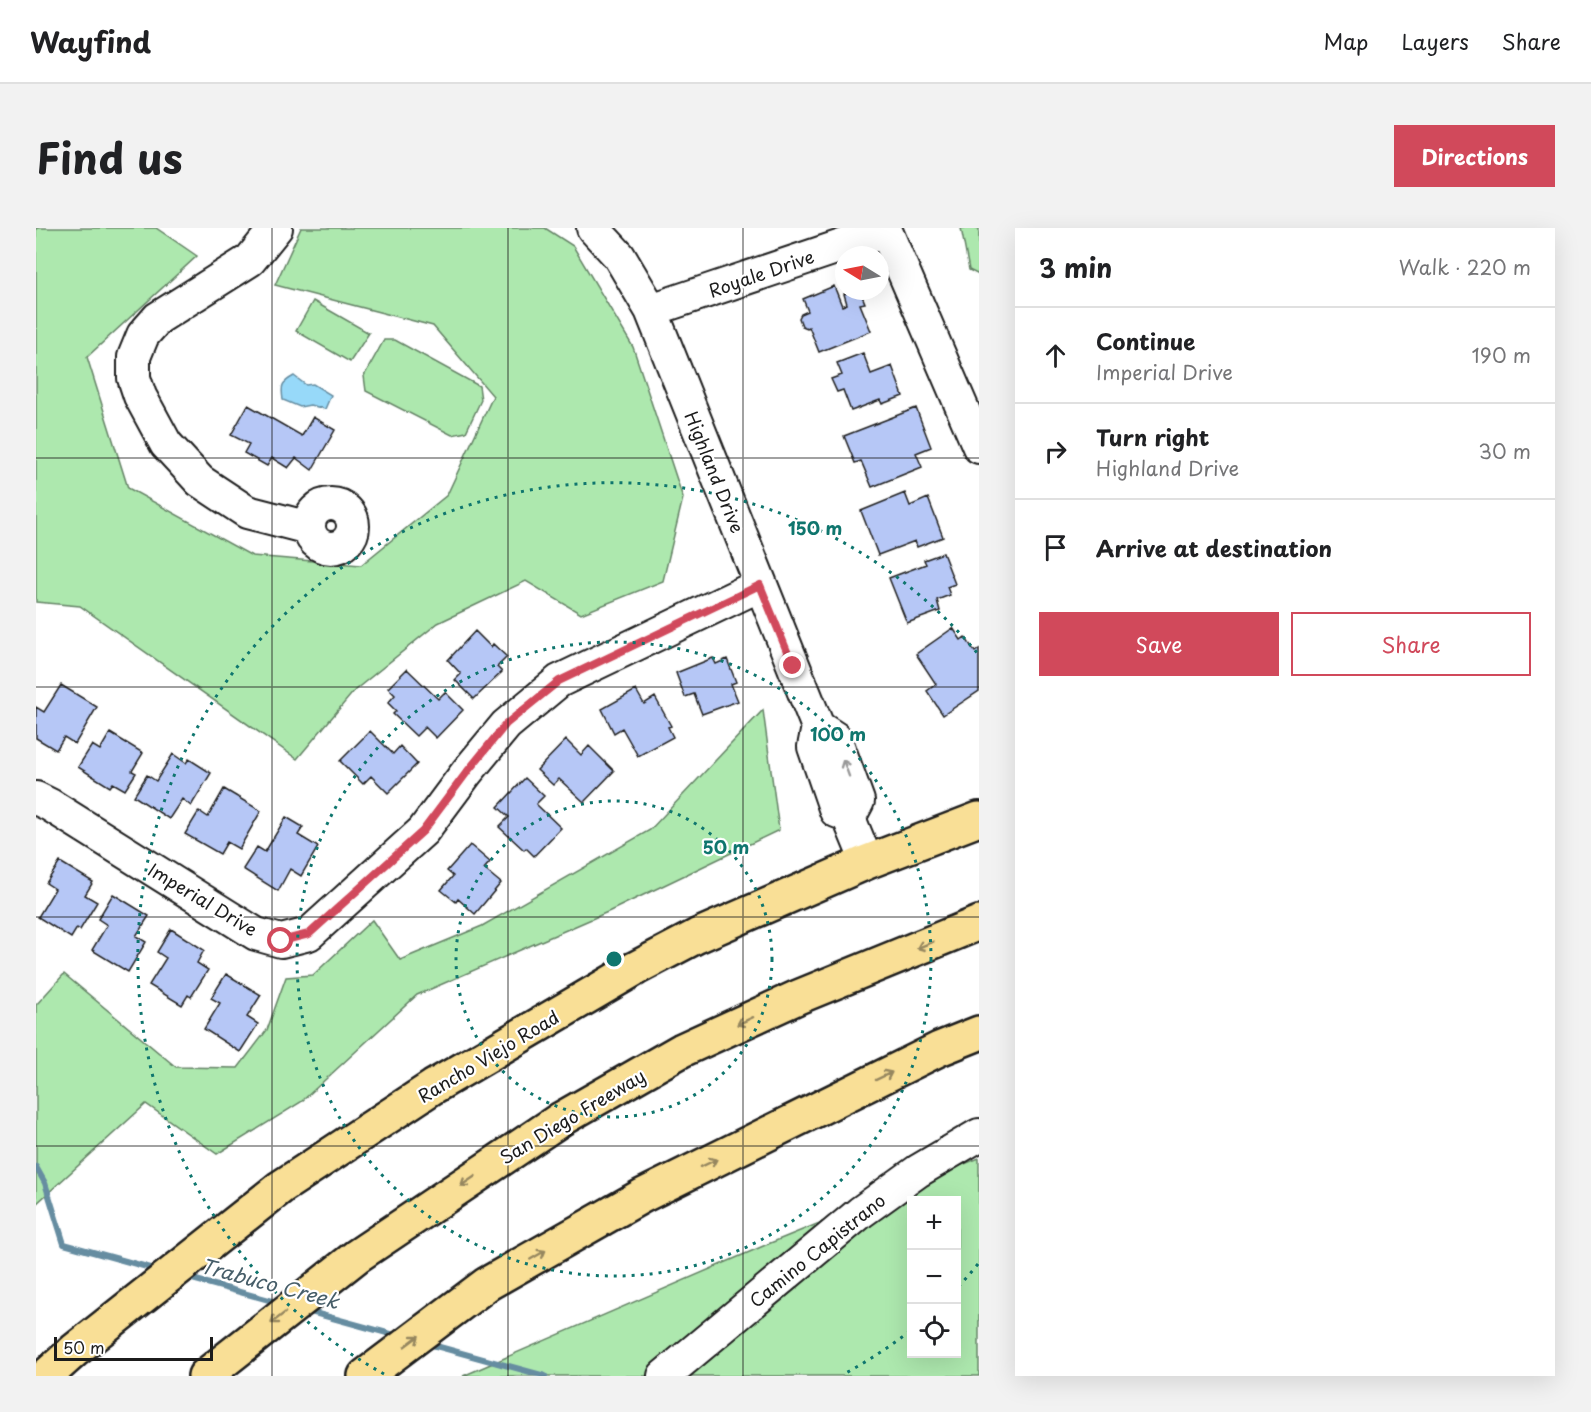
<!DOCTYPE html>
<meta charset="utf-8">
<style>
:root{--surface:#fff;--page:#f2f2f2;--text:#202124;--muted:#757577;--line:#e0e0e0;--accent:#d1495b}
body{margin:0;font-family:"Playpen Sans",sans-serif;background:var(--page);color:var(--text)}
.controls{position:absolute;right:18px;bottom:18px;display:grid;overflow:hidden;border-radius:0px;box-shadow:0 6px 24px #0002}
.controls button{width:54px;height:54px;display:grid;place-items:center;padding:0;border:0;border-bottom:2px solid var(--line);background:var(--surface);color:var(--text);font:30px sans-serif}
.compass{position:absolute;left:799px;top:18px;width:54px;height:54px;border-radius:50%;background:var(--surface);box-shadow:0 6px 24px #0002;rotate:280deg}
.scale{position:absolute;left:18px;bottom:15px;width:159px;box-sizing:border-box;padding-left:6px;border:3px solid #1c1c1c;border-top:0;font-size:16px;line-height:21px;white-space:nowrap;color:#1c1c1c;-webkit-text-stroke:4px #fff;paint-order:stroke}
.stop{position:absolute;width:18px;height:18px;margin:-14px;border:4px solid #d1495b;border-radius:50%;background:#fff}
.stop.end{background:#d1495b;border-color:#fff;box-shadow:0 2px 6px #0008}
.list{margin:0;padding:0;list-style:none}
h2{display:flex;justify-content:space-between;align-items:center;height:78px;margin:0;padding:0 24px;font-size:26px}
h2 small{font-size:20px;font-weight:400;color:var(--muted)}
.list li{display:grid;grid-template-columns:39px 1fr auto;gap:18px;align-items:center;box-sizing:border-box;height:96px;padding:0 24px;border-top:2px solid var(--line)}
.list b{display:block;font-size:22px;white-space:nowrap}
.list p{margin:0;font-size:20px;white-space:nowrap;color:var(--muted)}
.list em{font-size:20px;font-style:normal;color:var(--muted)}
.actions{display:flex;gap:12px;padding:18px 24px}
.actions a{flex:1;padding:14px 0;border:2px solid var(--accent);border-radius:0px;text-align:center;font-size:21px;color:var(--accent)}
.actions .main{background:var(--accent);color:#fff}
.icon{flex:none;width:33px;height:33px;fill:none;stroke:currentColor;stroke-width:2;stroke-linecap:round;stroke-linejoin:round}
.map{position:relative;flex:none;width:943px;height:1148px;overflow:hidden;border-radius:0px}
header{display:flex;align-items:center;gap:36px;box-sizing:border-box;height:84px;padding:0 30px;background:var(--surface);border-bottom:2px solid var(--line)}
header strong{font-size:28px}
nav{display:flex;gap:33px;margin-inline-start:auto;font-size:21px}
.intro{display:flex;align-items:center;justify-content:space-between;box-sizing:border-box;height:144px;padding:0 36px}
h1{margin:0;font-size:42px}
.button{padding:15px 27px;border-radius:0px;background:var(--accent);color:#fff;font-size:21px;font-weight:700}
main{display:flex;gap:36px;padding:0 36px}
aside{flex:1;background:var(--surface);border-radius:0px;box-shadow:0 6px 24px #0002}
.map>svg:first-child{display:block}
.green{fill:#ade8ae;stroke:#648265;stroke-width:1.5;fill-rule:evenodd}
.water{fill:#97d9f9;stroke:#668da1;stroke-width:1.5}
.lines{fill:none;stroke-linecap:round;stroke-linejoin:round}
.stream{stroke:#668da1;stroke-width:6}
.building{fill:#b6c7f6;stroke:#1c1c1c;stroke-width:1.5}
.minor-casing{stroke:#1c1c1c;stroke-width:36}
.major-casing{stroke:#1c1c1c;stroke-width:38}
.highway-casing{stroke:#1c1c1c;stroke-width:38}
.minor{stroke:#fff;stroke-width:32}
.major{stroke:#f9df96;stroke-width:33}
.highway{stroke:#f9df96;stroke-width:33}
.oneway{stroke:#999}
.oneway2{stroke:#96875f}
.route{stroke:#d1495b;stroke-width:8}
.grid{fill:none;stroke:#1c1c1c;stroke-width:1.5;stroke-opacity:0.55}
.ring{fill:none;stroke:#0f766e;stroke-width:3;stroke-dasharray:3 6}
.labels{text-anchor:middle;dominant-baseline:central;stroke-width:4.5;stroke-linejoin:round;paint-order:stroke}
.street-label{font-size:18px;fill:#1c1c1c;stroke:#fff}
.water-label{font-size:20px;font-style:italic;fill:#475e69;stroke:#fff}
.centre{fill:#0f766e;stroke:#fff;stroke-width:3}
.ring-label{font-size:18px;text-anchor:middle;font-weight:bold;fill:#0f766e;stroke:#fff;stroke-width:4.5;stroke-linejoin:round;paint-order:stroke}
</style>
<header>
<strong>Wayfind</strong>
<nav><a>Map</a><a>Layers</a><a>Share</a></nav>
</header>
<div class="intro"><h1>Find us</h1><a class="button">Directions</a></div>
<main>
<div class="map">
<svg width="943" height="1148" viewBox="0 0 943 1148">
<rect width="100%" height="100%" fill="#fff"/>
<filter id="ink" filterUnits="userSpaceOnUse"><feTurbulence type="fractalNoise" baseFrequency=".0167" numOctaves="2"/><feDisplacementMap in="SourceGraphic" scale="12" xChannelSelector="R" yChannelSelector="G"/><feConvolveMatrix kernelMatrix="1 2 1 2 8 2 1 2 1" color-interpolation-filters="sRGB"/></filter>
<g filter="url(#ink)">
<path class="green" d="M0 0H120L161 28 51 129 92 260 216 328 325 337 411 267 457 168 397 98 239 57 265 0H509L537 18 597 119 647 270 627 353 545 386 490 353 402 395 319 462 261 531 44 378 0 374Z
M925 0H943V47L933 42Z
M277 73 333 105 314 134 260 103Z
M348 112H359L443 158 445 172 430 204 416 207 330 163 328 148Z
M727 482 743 602 574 683 381 767 265 874 181 926 110 876 0 976V777L28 746 140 839 202 840 231 802 250 749 277 747 336 692 364 732 446 698 614 602Z
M943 930V1148H427L732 1016ZM876 972H921V1126H876Z"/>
<path class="water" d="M258 148 270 157 277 156 295 167 289 181 274 177 264 179 247 172C245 158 245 155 258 148Z"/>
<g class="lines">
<path class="stream" d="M0 939 9 955 28 1016 122 1042
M149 1049 244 1075
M271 1083 362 1108
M389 1115 509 1148"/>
</g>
<path class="building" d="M798 58 806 78 811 76 808 66 816 63H824L829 75 824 76 835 103 783 124 773 99 771 100 766 98 763 90 765 86 772 83 767 71Z
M827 125 835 146 856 138 867 168 846 176 844 172 815 183 807 162 801 164 795 151 806 147 801 135Z
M212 177 266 208 277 189 299 202 276 242 260 230 252 240 236 230 231 238 208 225 213 216 195 207Z
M880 180 895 219 880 225 886 239 836 259 825 233 819 235 808 208Z
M869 265 874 278 892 270 907 309 881 319 879 313 842 327 825 283Z
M907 325 919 356 911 359 914 367 901 372 904 383 871 395 853 350 890 336 888 332Z
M917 400 925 412 929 409 939 424 943 421V463L907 487 891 463 900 456 880 426Z
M439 403 455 419 457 416 471 429 461 439 466 444 438 471 419 452 425 446 412 432Z
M677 430 680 436 691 431 700 454 695 456 702 473 666 486 658 466 649 469 640 445Z
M371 441 402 471 409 464 427 482 400 510 389 499 380 508 357 486 360 483 352 475 359 467 352 460Z
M25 457 61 479 39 516 28 509 20 522 0 510V479L8 484Z
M600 462 608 476 619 469 635 498 632 499 637 509 602 528 586 500 578 505 566 481Z
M334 503 357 526 364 518 381 536 352 565 335 548 327 556 304 533Z
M74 505 107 525 96 543 100 545 89 562 77 555 74 559 42 539 56 517 64 522Z
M530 512 545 527 553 518 578 543 548 574 523 551 517 557 501 542Z
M137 526 150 535 153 531 175 545 155 578 146 571 133 591 98 568 111 547 120 553Z
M489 550 508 568 500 576 525 600 498 628 490 620 488 622 463 599 473 589 462 579Z
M188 561 225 583 203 621 191 614 184 626 149 606 163 583 172 589Z
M250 589 267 599 262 607 282 619 265 648 254 641 242 663 207 641 221 619 229 624Z
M434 617 454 634 448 641 465 655 439 686 422 671 420 674 405 662 417 648 411 643Z
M24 634 57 654 49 667 61 674 44 702 41 700 35 710 2 689 19 661 10 655Z
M77 666 113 688 100 708 110 714 92 744 56 722 71 697 62 691Z
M135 701 168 722 161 735 172 742 155 769 152 767 146 777 113 757 130 730 121 724Z
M190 746 225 767 211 789 222 796 204 824 168 801 184 775 175 770Z"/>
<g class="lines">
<g class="minor-casing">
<path id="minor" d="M240 0 214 32 122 90 107 107 98 129V150L104 168 130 216 164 253 211 284 273 300
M557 0 583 28 615 82 782 499 778 519 800 583 813 588
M615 82 850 3 943 219
M273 298a22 22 0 1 1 44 0a22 22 0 1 1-44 0Z
M782 499 799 510 822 573 813 590 831 634
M0 570 14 577 220 706 245 713 273 706 387 603 431 544 470 497 523 453 724 357
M628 1148 825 984 882 943 943 907"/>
</g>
<g class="major-casing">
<path id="major" d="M10 1148 39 1122 245 959 397 859 600 740 661 708 831 634 943 591"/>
</g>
<g class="highway-casing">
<path id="highway" d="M169 1148 321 1028 525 891 646 822 762 769 943 695
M329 1148 451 1056 606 968 903 821 943 805"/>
</g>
<use href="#minor" class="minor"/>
<use href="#major" class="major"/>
<use href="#highway" class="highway"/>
</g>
<defs><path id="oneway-shaft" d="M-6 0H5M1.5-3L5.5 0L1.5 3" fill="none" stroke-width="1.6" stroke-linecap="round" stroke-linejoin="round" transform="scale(1.5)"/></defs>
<use class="oneway" href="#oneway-shaft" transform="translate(810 540) rotate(-110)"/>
<g class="oneway2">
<use href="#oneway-shaft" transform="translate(889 717) rotate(158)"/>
<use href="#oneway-shaft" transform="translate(709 793) rotate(155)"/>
<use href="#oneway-shaft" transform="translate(848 848) rotate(-26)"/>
<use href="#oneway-shaft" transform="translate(673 935) rotate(-26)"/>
<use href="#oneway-shaft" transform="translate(432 953) rotate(146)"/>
<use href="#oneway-shaft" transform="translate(502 1027) rotate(-30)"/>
<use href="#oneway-shaft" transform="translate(242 1090) rotate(142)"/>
<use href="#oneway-shaft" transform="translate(376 1113) rotate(-37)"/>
</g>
</g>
<g class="lines" filter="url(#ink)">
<path class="route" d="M245 713 273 706 387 603 431 544 470 496 523 453 724 357 757 438"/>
</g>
<path class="grid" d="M236 0V1148M472 0V1148M707 0V1148M0 230H943M0 459H943M0 689H943M0 918H943"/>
<g class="ring">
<circle cx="578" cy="731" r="158"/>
<circle cx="578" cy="731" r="317"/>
<path d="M942 1036A475 475 0 0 1 923 1058M874 1103A475 475 0 0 1 808 1146M348 1146A475 475 0 1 1 942 426"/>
</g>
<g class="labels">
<g class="street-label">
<text transform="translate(725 45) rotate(-19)">Royale Drive</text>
<text transform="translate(679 244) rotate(68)">Highland Drive</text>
<text transform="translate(167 671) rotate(31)">Imperial Drive</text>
<text transform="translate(452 828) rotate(-31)">Rancho Viejo Road</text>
<text transform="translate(536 888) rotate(-31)">San Diego Freeway</text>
<text transform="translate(781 1022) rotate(-39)">Camino Capistrano</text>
</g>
<g class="water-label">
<text transform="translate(234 1055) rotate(15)">Trabuco Creek</text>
</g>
</g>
<circle cx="578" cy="731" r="9" class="centre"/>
<g class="ring-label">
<text x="779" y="307">150 m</text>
<text x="802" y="513">100 m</text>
<text x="690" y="626">50 m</text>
</g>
</svg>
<div class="controls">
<button>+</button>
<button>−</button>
<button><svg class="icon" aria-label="locate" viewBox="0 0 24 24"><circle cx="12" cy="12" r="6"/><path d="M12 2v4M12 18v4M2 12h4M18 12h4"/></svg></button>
</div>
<svg class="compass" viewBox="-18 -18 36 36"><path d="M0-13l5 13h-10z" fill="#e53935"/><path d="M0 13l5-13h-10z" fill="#757577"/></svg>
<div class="scale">50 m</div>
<div class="stop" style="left:245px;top:713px"></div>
<div class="stop end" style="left:757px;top:438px"></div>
</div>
<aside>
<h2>3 min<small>Walk · 220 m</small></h2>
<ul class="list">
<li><svg class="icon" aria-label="ahead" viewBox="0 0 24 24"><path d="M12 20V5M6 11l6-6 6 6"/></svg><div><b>Continue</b><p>Imperial Drive</p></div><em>190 m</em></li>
<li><svg class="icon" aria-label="right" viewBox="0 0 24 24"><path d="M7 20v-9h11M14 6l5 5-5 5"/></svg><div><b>Turn right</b><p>Highland Drive</p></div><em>30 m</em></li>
<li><svg class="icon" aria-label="arrive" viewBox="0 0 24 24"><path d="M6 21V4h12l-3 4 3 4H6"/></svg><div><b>Arrive at destination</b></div></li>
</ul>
<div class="actions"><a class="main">Save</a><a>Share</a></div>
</aside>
</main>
